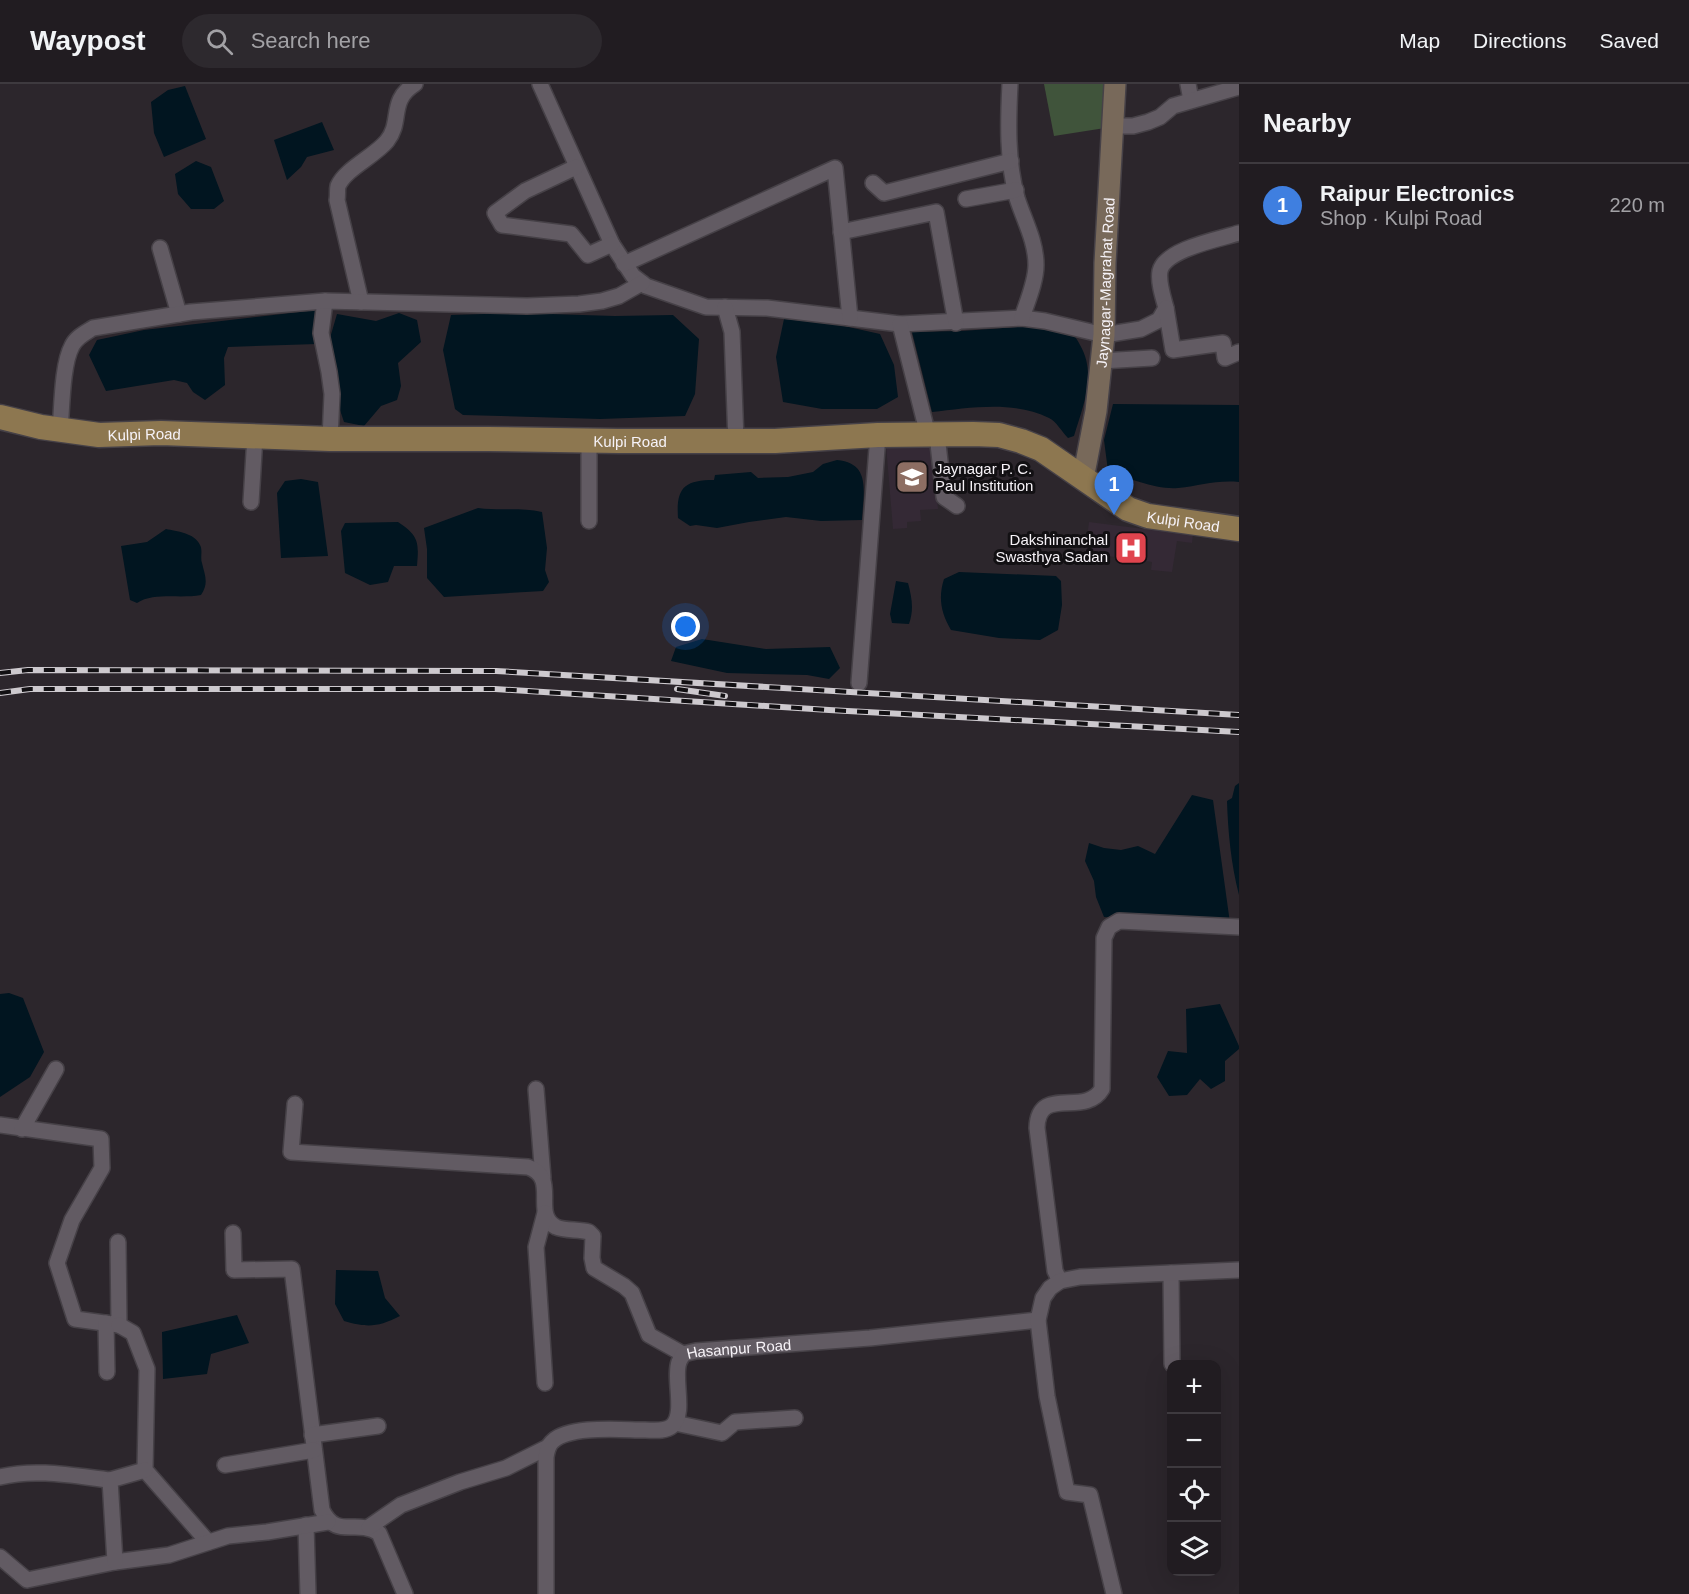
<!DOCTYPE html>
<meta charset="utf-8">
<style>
:root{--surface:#211c21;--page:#2d292e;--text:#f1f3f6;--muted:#a2a1a5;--line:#3e3a3f;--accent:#b5c24a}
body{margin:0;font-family:Helvetica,sans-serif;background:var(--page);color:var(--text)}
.controls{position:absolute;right:18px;bottom:18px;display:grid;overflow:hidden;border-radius:12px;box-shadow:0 6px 24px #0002}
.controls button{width:54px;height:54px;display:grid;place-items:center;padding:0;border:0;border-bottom:2px solid var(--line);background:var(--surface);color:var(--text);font:30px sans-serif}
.you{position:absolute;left:686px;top:543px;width:21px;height:21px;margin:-15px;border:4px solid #fff;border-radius:50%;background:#1a73e8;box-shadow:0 0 0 9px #1a73e833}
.badge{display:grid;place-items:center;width:39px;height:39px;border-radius:50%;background:var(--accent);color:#fff;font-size:20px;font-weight:700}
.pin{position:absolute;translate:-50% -50px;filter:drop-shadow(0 2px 3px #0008)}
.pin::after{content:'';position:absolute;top:32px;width:21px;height:18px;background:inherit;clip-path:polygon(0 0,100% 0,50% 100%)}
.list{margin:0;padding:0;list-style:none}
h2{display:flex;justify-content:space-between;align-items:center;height:78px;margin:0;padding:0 24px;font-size:26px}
h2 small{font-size:20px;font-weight:400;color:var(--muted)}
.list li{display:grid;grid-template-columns:39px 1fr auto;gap:18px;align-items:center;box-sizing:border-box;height:84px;padding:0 24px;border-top:2px solid var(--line)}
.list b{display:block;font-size:22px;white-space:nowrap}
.list p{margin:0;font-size:20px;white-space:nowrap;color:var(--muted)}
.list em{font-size:20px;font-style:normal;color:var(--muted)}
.icon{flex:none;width:33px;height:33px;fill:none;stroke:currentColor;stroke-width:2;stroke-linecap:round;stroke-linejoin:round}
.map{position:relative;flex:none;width:1239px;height:1510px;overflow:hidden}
header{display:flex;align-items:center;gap:36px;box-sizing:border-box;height:84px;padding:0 30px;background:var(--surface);border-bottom:2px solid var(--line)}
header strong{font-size:28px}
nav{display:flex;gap:33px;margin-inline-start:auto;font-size:21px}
.search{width:420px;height:54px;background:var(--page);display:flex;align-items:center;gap:15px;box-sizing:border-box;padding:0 21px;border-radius:33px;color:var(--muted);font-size:22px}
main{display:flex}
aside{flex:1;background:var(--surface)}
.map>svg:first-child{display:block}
.built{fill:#342935}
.green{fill:#40543b}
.water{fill:#011520}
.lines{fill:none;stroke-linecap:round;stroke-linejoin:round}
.minor-casing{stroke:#464147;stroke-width:18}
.secondary-casing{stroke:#464147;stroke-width:24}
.primary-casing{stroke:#464147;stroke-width:27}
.minor{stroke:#625b63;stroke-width:15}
.secondary{stroke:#78695a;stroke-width:21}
.primary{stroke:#8d7750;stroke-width:24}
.rail-casing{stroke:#cdc9ce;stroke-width:6}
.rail{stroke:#121013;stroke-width:4;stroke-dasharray:11;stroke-linecap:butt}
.labels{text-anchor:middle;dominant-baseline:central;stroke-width:6;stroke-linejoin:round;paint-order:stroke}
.street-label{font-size:15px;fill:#f6f2f7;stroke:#121013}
.poi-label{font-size:15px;fill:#f6f2f7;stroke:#121013;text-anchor:start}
</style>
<header>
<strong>Waypost</strong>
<div class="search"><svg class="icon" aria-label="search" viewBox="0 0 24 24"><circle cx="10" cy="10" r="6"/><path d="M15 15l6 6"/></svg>Search here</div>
<nav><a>Map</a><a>Directions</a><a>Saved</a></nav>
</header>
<main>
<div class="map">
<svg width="1239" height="1510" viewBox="0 0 1239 1510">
<rect width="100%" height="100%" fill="#2c262c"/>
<path class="built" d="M932 357 938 425 920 426 921 437 907 438V444L893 445 886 361Z
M1154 434 1194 440 1192 459 1177 457 1172 488 1151 486 1152 478 1085 469 1089 438 1152 446Z"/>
<path class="green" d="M1044 0H1106L1105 44 1054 52Z"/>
<path class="water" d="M185 2 206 55 164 73 154 49 151 18 168 6Z
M322 38 334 66 307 73 301 83 287 96 274 56Z
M196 77 211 83 224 117 214 125H191L178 110 175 90Z
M317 226V260L228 263 224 274 225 301 205 316 193 308 187 299 174 296 106 307 89 271 97 256 144 246Z
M399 229 417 236 421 258 398 279 401 302 397 316 381 322 364 342 344 338 340 326 338 302 330 254 337 230 376 237Z
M515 229 615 232 673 231 699 255 695 310 685 332 600 335 463 331 455 325 443 266 451 231Z
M784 235 835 240 880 250 894 281 898 313 877 325H822L783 318 776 273Z
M1045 241C1052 243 1062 243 1068 247 1074 250 1077 255 1080 261 1097 290 1083 322 1074 352L1068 354C1062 348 1056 337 1049 334 1014 316 968 324 932 328L912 248 962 247Z
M1113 320 1239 321V398C1214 396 1201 402 1178 404 1157 406 1128 394 1108 387L1104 356Z
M837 376C872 379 863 410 862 436L821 437 786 433 749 438 717 444 696 441 690 442 678 434C676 404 684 396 714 396L715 391 751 388 758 394 788 393 813 388 823 380Z
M301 395 318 398 328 472 281 474 277 409 285 397Z
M478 424C500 427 521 423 542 428L547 464 545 486 549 498 543 507 444 513 427 494V465L424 444Z
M398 438C419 452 419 458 417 482H394L388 498 370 501 345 489 341 447 345 439Z
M166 445C176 447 195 449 200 461 203 466 200 474 202 479 205 492 209 499 201 511 180 515 154 508 137 519L130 516 121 462 147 458Z
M959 488 1056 492 1061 497 1062 521 1058 546 1040 556 999 554 951 546C941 529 938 514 944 495Z
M896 497 908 499C912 514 914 526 909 540L892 539 890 530Z
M702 555 766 565 830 563 840 584 829 595 807 591 727 589 671 577 676 563Z
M1239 699V811C1231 780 1228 748 1227 717L1232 714 1235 702Z
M1192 711 1213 716 1230 839 1104 833 1096 813 1094 797 1085 777 1089 759 1104 764 1121 766 1138 762 1155 770Z
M9 909 23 914 44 968 30 993 0 1013V910Z
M1220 920 1239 962V965L1225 977V997L1211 1005 1200 995 1187 1011 1169 1012 1157 993 1168 967 1187 969 1186 925Z
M336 1186 378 1187 385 1214 400 1232C378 1243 368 1244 344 1237L335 1220Z
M237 1231 249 1259 211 1270 207 1290 163 1295 162 1248Z"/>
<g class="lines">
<g class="minor-casing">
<g id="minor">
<path d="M540 0 612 160 633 192 646 202 706 223 767 224 900 240 1022 234 1045 237 1104 251 1141 245 1159 236 1166 224C1163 213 1158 198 1160 187 1165 165 1220 155 1239 149"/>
<path d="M1010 0C1008 38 1007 77 1017 114 1024 136 1036 157 1036 181 1036 198 1027 218 1022 234"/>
<path d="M1188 0 1191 16"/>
<path d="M1113 42H1133L1148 38 1160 33 1173 22 1239 3"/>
<path d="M576 83 525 107 495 129 502 141 571 150 588 171 612 160"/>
<path d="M873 99 884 109 1011 77"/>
<path d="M966 115 1016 106"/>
<path d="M841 148 936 128 956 239"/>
<path d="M160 164 179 230"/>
<path d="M624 180 835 84 850 234"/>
<path d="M325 217 321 249 329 288 332 310 330 355"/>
<path d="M361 218 337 116C338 112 337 106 338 102 345 85 375 72 387 57 403 37 388 17 415 0"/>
<path d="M725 223 732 248 736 357"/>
<path d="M1166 224 1173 266 1223 259 1225 274 1239 268"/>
<path d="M900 240 928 351"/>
<path d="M1101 277 1152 274"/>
<path d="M60 346C62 324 62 280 72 262 76 253 85 249 93 244L191 228 325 217 527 222 579 220 602 217 619 212 642 199"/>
<path d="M937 351 944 413 957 422"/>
<path d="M589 356V437"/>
<path d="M251 418 255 352"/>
<path d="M859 599 878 351"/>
<path d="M536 1005 543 1094"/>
<path d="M295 1020 291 1068 528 1083C560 1094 531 1130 556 1143 565 1147 579 1145 589 1148L593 1152 592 1174 594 1184 624 1202 632 1209 649 1251 683 1270"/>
<path d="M0 1041 101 1055 102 1084 72 1136 57 1179 75 1235 119 1241 118 1158"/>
<path d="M22 1045 56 985"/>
<path d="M545 1129 536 1163 545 1299"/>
<path d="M233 1149 234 1186 292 1185 322 1426C337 1456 355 1434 379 1449L405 1510"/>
<path d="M1171 1189 1172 1280"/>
<path d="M1060 1197 1055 1187 1037 1044C1038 1000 1085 1034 1102 1005L1104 854 1109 843 1119 837 1239 843"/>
<path d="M106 1239 107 1288"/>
<path d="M119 1241 133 1249 147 1285 145 1386 208 1458"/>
<path d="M675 1339 722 1349 735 1338 795 1334"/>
<path d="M312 1351 378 1342"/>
<path d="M225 1381 314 1366"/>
<path d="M0 1393C35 1384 75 1392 110 1396"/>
<path d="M306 1441 308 1510"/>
<path d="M369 1443 401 1421 460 1398 506 1384 548 1363"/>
<path d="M0 1473 27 1496 115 1478 169 1471 228 1452 267 1448 328 1438"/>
<path d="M115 1478 110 1396 145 1386"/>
<path id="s1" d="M546 1510V1373C547 1367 548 1361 553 1357 571 1341 621 1346 645 1346 653 1346 665 1348 672 1342 686 1330 673 1294 679 1278 680 1275 682 1273 683 1270L696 1267 870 1254 1038 1236"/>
<path d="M1114 1510 1090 1411 1067 1408 1047 1312 1038 1236 1043 1214 1050 1204 1060 1197 1080 1193 1239 1186"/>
</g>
</g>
<g class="secondary-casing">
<g id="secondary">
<path id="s2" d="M1083 395 1096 327 1104 251 1105 179 1115 0"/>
</g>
</g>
<g class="primary-casing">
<g id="primary">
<path id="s3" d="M0 333 41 343 99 351 161 349 330 355H488L618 357H775L878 351 973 350 999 351 1021 357 1041 365 1128 425 1148 432 1239 445"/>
</g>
</g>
<use href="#minor" class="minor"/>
<use href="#secondary" class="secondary"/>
<use href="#primary" class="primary"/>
<g class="rail-casing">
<path id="rail" d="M0 589 28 586 496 587 1239 631
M677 605 725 612
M0 609 30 605H495L829 626 1239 648"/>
</g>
<use href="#rail" class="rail"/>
</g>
<defs>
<g id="school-square" transform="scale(1.725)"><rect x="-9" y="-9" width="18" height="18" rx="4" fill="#8d6e63" stroke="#121013"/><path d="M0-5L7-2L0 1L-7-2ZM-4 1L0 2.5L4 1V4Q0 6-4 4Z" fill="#fff"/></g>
<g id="hospital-square" transform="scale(1.725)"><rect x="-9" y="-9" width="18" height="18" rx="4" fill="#e0444e" stroke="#121013"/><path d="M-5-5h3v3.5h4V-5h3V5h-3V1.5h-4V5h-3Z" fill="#fff"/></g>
</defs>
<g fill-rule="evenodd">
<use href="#school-square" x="912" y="393"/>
<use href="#hospital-square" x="1131" y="464"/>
</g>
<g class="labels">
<g class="street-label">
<text stroke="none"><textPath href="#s2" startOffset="198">Jaynagar-Magrahat Road</textPath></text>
<text stroke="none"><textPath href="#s3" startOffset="146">Kulpi Road</textPath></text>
<text stroke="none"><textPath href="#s3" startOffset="632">Kulpi Road</textPath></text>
<text stroke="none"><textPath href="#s3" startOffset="1208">Kulpi Road</textPath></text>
<text stroke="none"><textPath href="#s1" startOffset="408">Hasanpur Road</textPath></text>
</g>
<g class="poi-label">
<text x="935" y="384">Jaynagar P. C.<tspan x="935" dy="17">Paul Institution</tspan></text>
<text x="1108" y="455" text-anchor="end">Dakshinanchal<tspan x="1108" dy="17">Swasthya Sadan</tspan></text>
</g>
</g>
</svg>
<div class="controls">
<button>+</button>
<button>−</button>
<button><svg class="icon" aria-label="locate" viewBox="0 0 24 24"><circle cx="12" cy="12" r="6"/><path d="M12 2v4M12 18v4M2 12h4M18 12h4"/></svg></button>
<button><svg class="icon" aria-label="layers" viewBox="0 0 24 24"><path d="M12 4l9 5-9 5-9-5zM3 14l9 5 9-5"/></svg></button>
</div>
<div class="you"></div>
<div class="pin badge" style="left:1114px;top:431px;background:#3f7fe0">1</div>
</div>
<aside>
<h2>Nearby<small></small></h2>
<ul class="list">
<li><span class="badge" style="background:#3f7fe0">1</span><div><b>Raipur Electronics</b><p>Shop · Kulpi Road</p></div><em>220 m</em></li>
</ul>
</aside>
</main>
